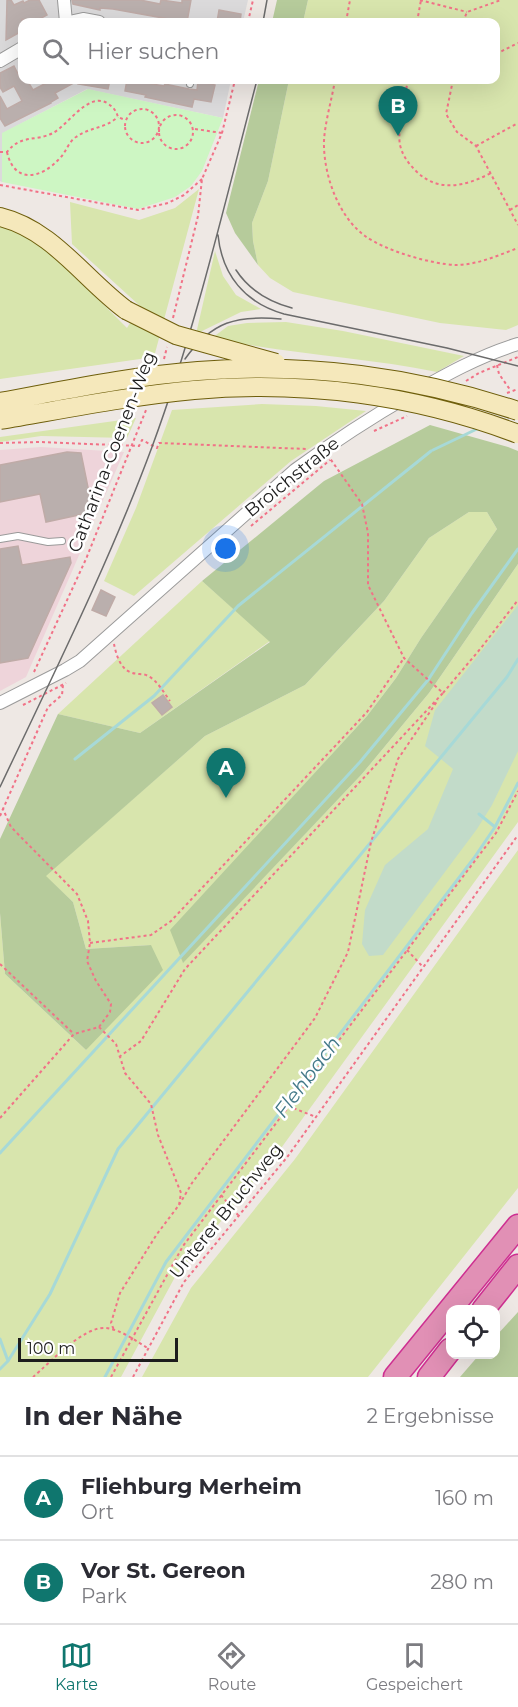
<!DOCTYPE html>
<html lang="de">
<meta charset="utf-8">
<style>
:root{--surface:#fff;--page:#f2f2f3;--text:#2b2b33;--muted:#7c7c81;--line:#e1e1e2;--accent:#0f766e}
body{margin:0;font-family:Montserrat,sans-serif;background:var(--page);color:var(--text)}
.controls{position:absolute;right:18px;bottom:18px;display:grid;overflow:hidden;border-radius:12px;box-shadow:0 6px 24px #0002}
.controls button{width:54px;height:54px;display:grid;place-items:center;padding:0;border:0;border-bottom:2px solid var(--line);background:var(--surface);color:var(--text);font:30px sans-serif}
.scale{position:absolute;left:18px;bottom:15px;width:160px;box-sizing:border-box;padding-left:6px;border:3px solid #1d1d1d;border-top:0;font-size:16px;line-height:21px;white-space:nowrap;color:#1d1d1d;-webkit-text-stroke:4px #fff;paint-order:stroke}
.you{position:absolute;left:226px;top:549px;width:21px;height:21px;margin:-15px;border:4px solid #fff;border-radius:50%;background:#1a73e8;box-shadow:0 0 0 9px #1a73e833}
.badge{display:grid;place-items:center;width:39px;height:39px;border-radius:50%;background:var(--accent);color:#fff;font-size:20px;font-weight:700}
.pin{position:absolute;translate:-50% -50px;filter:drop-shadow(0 2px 3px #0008)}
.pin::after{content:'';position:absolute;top:32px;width:21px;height:18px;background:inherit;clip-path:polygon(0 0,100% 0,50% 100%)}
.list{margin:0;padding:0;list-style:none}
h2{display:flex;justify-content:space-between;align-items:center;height:78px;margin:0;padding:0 24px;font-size:26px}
h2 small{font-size:20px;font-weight:400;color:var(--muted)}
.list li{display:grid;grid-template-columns:39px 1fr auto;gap:18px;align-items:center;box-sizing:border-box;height:84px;padding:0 24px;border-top:2px solid var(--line)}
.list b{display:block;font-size:22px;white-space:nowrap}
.list p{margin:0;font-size:20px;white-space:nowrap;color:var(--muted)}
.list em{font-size:20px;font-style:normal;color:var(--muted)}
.icon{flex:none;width:33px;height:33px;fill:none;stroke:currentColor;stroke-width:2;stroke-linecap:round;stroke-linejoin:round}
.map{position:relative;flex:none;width:518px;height:1377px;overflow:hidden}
.search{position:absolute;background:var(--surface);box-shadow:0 6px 24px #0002;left:18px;right:18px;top:18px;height:66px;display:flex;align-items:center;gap:15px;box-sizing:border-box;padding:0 21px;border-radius:12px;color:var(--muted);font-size:22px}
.sheet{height:246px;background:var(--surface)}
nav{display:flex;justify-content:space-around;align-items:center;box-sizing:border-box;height:84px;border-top:2px solid var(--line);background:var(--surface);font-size:16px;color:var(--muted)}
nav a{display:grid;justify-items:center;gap:3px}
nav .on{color:var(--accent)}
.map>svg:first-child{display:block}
.residential{fill:#dbdadb}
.commercial{fill:#eed4da}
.grass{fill:#d8e5ad}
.forest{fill:#b6cb9b}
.wetland{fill:#c2dbc9}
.park{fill:#cdf6c3}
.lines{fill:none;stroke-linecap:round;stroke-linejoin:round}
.stream{stroke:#a7d9d7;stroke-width:3}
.building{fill:#baafad;stroke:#bfaba7;stroke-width:1.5}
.service-casing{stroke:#9a9a9a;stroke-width:8}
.minor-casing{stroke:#9a9a9a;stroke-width:14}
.secondary-casing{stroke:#6e5e0b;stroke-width:20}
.motorway-casing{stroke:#ce2f91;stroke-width:25}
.path{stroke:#f17287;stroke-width:2;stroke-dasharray:3 3;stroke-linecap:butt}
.service{stroke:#fff;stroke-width:6}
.minor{stroke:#fff;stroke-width:12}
.secondary{stroke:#f5e8bb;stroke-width:18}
.motorway{stroke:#e190b5;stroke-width:22}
.tram{stroke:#6b6b6b;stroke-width:1.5}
.secondary-bridge-casing{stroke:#6e5e0b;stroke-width:20;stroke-linecap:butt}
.secondary-bridge{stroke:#f5e8bb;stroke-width:18}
.labels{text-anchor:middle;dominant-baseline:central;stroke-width:5;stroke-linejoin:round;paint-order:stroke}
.street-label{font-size:18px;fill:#1d1d1d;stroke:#fff}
.water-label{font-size:20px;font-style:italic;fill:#437989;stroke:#fff}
</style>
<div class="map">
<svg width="518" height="1377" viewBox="0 0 518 1377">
<rect width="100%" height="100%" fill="#eee8e4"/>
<path class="residential" d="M0 0H248L243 22H22V80H231L223 118 87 89 3 133 2 182 0 181Z"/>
<path class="commercial" d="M41 447 124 452 26 677 0 691V450Z"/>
<path class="grass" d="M308 0H518V325L506 330 440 323 293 292 270 278 258 265 253 241 252 223 268 181 289 80H496V22H303Z
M199 189 154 357 0 379V225L18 229 45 246 127 328 140 306 72 244 70 202 139 220 175 208Z
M215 251 223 276 236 295 261 309 241 312 196 334Z
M286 322 343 331 464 356 437 372C363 357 287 354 212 338L228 326 247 323Z
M262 404 316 406 366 411 291 461 134 596 104 581 136 508 172 410Z
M136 418 127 438 41 436 0 442V437Z
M469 512H487L497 529 421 638 396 678 367 716 171 930 183 962 362 774 429 693 518 564V822L279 1151 175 1277 121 1377H0V913L5 974 86 1050 151 945 86 949 73 902 45 876 205 736 305 685 384 601 429 538Z
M202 581 270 641 140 733 58 714Z
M518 850V1188L368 1377H142L191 1288 295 1159Z"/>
<path class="forest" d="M277 0H308L303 22H272Z
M259 80H289L268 181 252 223 253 241 258 265 235 233 226 213Z
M430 425 508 447 518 451V564L429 693 362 774 183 963 170 930 367 716 396 678 421 638 497 529 487 512H469L429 538 384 601 305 685 205 736 46 876 73 902 86 949 151 945 163 970 86 1050 5 974 0 913V839L58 714 140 733 270 642 202 581 324 481Z
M518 1312V1377H460L479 1355 496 1354V1336Z"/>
<path class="wetland" d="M518 605V751L492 805 477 829 383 955 369 956 362 944 365 910 385 865 428 829 453 769 425 746 435 710Z"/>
<path class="park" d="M88 89 223 118 202 171 191 186 175 197 138 209 2 182V133Z"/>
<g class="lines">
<path class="stream" d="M433 450 479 428
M75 759 154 696 238 606 431 451
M479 814 495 827
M0 1153 360 762 428 680 472 613 518 549
M0 1339 8 1361
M0 1369 8 1361 50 1294 118 1149 507 677 518 659
M105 1377 166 1262 474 858 495 827 518 783"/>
</g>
<path class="building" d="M7 0H11L14 5 23 1 24 3 30 0H39L47 15 34 22 22 19V31L6 40Z
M72 0H140L160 4 161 0 182 3V0H191L187 22H174V20L113 9 100 8V10L73 4Z
M219 10 241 14 240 22H217Z
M14 66 19 76 22 74V80H27L33 90 52 80H110L108 89 78 84 79 80 55 93 58 98 51 102V103L5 126 0 118V96L7 109 22 101 14 86 3 92 0 87V73Z
M127 80H147L146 83 164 86 165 84 189 89 197 90 198 81 215 85 211 102 194 99 192 107 145 97 146 95 125 91Z
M67 452 81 453 93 512 46 522 40 494 0 502V465Z
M18 546 22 565 70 557 71 563 28 658 0 663V549Z
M101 590 115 597 106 616 92 610Z
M163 695 172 707 162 715 152 703Z"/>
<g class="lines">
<g class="service-casing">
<path id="service" d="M190 84 191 80
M0 539 18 536 48 542 62 541"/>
</g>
<g class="minor-casing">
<path id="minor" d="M64 0 66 22
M69 22 83 19 99 22
M0 61 22 48
M0 703 65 670 80 661 295 470C332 443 370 418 410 395 445 375 479 356 518 344"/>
</g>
<g class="secondary-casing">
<path id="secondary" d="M0 217C53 230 84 279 126 310"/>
</g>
<g class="motorway-casing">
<path id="motorway" d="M483 1310 518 1266
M395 1377 518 1226
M429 1377 450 1350"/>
</g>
<path class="path" d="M420 0 467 12
M248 22 253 0
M346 22 350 0
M417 22 421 0
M463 22 467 12 501 0
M496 54 518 43
M335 80C332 99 323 129 324 147 325 178 339 217 365 236 386 251 431 264 456 265 477 265 499 255 518 248
M408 80C405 96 397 129 400 145 403 157 409 164 417 172 439 193 466 186 491 173
M453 80 446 114 457 132 476 146 518 225
M125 126a17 17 0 1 1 34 0a17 17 0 1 1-34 0Z
M159 132a17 17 0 1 1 34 0a17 17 0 1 1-34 0Z
M195 129 222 133
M476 146 518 123
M0 152H7C21 134 35 142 53 133 68 125 88 92 107 103 113 107 116 110 118 117L125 120
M7 152C14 184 41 179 59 159 66 153 68 142 76 137 90 127 104 129 118 117
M0 185 138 210 168 203 184 195 202 179
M510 210 518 205
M173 318 198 216 202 179 222 133 235 80
M164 359 167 347
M497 365 499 374 511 391
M466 381 479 373 518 357
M507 393 518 389
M374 431 407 416
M0 443 40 442 139 446 142 440 157 448 159 443 306 449
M251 526 330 460
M114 644C116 654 120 668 130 672 136 675 143 673 148 676 158 681 164 693 170 701
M34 672 86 559 146 410
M443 693 481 648 518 600
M23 705 66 683
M0 816 3 809
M90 943 151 935 171 921 367 712 404 658
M407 950 423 967
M0 964 74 1034
M99 1027 116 1044 125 1073 151 1104 158 1135 181 1193 179 1205 157 1234 120 1293 111 1323 114 1330
M119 1057 141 1041 185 969 443 693 404 658 368 585V533L362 504 329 457
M288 1106 316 1117
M0 1118 74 1034 99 1027 110 1012 111 1004 96 981 87 961 90 943 88 921 77 894 11 827 3 809 48 707 62 695 63 685
M221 1195 238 1215
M179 1205 192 1183 315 1018 348 952 371 842 398 759 438 700
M33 1377C50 1363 83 1326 106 1328 122 1330 136 1341 149 1349
M111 1377 183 1246 496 833 518 791
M133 1377 184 1282 288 1156 518 835"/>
<use href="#service" class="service"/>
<use href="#minor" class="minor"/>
<use href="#secondary" class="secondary"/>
<use href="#motorway" class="motorway"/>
<path class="tram" d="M263 22 267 0
M218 235C222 275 245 303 284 314L447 348 518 366
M236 270C249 290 270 302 292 308
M185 359C212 321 237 315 281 319
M0 787C53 675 109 563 152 447 196 328 225 202 257 80"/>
<g class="secondary-bridge-casing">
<path id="secondary-bridge" d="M126 310 176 335 276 363
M0 402C66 390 132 376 198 371 306 362 416 377 518 411
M0 420C65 409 129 396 194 390 303 380 416 395 518 434"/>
</g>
<use href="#secondary-bridge" class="secondary-bridge"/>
</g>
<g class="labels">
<g class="street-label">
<text transform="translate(112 452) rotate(-69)">Catharina-Coenen-Weg</text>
<text transform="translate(292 477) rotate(-39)">Broichstraße</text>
<text transform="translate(226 1211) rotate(-51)">Unterer Bruchweg</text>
</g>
<g class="water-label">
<text transform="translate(307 1077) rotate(-53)">Flehbach</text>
</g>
</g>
</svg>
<div class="controls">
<button><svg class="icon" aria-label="locate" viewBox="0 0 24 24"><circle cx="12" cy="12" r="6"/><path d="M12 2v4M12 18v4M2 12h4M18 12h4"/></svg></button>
</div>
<div class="scale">100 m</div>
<div class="you"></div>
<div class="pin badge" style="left:226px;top:798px">A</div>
<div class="pin badge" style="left:398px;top:136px">B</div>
<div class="search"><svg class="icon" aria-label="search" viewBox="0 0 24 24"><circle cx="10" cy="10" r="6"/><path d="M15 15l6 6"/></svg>Hier suchen</div>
</div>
<section class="sheet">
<h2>In der Nähe<small>2 Ergebnisse</small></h2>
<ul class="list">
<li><span class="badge">A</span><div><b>Fliehburg Merheim</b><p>Ort</p></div><em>160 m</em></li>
<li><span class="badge">B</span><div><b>Vor St. Gereon</b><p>Park</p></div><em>280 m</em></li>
</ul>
</section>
<nav>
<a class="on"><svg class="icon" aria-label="map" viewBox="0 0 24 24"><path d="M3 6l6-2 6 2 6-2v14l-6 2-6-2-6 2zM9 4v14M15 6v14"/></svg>Karte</a>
<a><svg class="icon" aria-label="directions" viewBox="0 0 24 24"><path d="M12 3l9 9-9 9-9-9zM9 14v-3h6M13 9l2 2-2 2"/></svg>Route</a>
<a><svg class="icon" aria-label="saved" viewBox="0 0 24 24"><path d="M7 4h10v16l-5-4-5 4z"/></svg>Gespeichert</a>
</nav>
